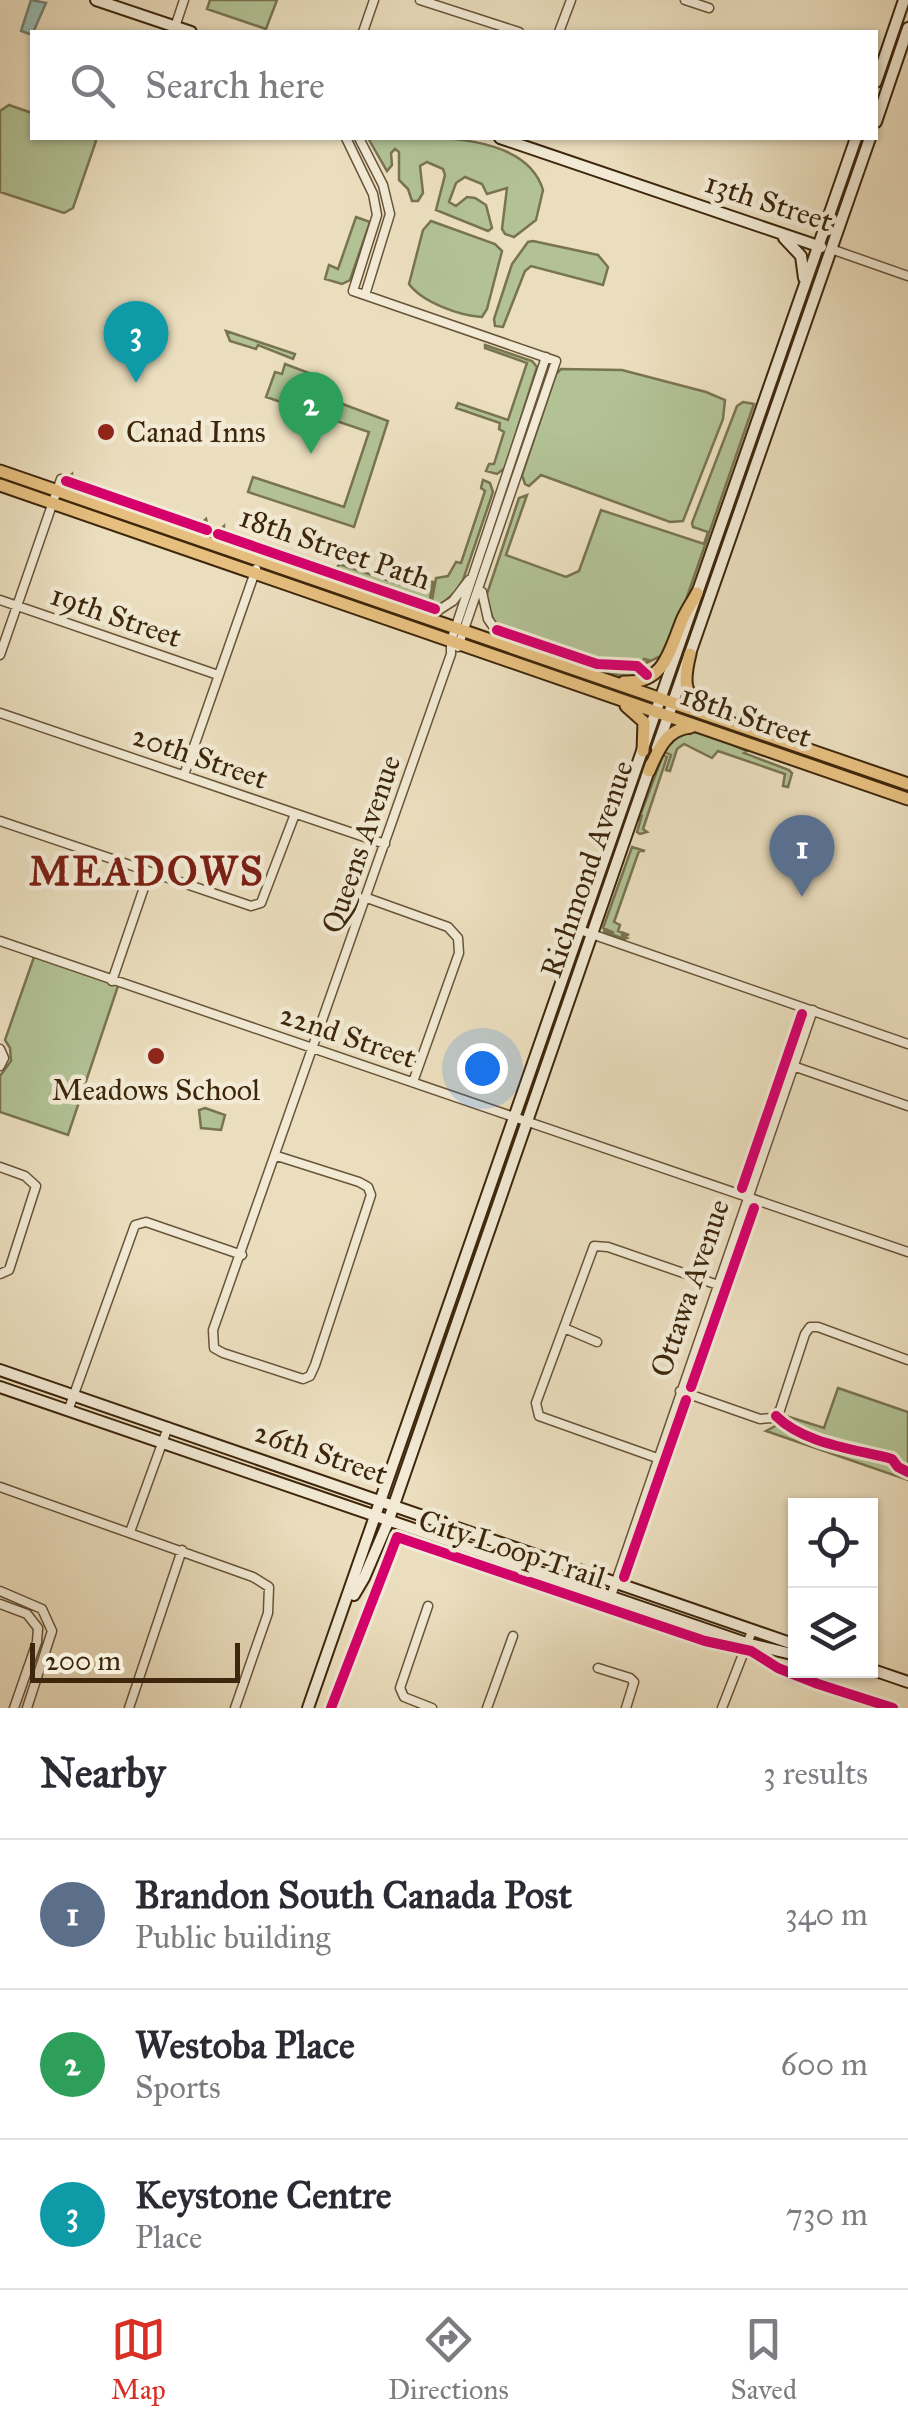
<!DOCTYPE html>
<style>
:root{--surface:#fff;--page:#f7f7f7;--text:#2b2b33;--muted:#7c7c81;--line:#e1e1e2;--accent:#d93025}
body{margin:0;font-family:"IM FELL Great Primer",serif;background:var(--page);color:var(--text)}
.controls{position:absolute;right:30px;bottom:30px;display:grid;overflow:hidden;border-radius:0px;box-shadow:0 2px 8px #0004}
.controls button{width:90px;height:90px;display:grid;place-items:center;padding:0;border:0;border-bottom:2px solid var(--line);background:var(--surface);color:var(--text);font:50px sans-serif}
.scale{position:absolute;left:30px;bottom:25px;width:210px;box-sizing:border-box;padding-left:10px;border:5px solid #3d260b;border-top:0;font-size:28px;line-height:35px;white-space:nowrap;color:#3d260b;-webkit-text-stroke:8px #f2ead5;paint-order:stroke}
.you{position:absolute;left:482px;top:1068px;width:35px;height:35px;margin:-25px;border:8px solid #fff;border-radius:50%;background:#1a73e8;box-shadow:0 0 0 15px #1a73e833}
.badge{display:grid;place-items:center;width:65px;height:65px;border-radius:50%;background:var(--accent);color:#fff;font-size:32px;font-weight:700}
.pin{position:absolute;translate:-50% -82px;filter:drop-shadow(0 2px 5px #0008)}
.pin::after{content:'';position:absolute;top:52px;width:35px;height:30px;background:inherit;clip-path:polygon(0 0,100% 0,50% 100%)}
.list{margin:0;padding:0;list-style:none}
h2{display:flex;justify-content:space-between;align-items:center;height:130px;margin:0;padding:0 40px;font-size:42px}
h2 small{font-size:32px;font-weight:400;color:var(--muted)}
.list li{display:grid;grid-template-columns:65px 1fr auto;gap:30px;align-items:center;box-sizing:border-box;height:150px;padding:0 40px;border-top:2px solid var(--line)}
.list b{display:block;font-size:38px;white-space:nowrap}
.list p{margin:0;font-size:32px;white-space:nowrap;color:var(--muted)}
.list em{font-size:32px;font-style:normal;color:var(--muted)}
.icon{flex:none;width:55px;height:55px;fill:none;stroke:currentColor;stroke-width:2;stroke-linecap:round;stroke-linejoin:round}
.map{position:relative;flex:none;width:908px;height:1708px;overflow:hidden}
.search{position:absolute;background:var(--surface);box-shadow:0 2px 8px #0004;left:30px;right:30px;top:30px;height:110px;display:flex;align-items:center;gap:25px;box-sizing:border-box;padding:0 35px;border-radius:0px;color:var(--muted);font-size:38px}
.sheet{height:580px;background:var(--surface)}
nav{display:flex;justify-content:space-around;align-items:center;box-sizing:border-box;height:140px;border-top:2px solid var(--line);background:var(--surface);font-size:28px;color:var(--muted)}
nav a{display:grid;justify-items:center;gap:5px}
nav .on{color:var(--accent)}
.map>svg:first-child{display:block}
.green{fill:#b2c295;stroke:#787450;stroke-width:2.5}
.water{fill:#98bcb3;stroke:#748070;stroke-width:2.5}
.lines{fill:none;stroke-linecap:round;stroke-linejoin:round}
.street-casing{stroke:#685438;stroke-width:11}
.secondary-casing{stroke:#3d260b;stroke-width:14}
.primary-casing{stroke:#3d260b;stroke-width:15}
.street{stroke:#f2ead5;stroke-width:8}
.secondary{stroke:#f2ead5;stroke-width:10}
.primary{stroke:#e6bf7f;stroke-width:11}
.cycleway-casing{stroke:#f2ead5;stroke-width:16}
.cycleway{stroke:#d6006c;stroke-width:10}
.poi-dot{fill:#8f2418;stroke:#f2ead5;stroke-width:4}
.labels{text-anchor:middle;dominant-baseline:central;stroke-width:9;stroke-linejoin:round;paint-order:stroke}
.street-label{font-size:30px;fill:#3d260b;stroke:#f2ead5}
.poi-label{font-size:30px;fill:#3d260b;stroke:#f2ead5;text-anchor:start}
.district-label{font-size:40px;font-weight:bold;letter-spacing:2.5px;fill:#7a1f14;stroke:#f2ead5}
</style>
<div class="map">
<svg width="908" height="1708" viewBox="0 0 908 1708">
<rect width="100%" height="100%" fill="#ebdebe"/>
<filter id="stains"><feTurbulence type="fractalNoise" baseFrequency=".002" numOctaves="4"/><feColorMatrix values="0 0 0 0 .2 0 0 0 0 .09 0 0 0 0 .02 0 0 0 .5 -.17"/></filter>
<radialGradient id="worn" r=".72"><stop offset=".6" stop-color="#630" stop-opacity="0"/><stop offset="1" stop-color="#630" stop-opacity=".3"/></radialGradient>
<path class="green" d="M210 0H277L266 29 207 9Z
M9 105 32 113V138H94L96 141 73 208 64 213 0 192V111Z
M368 138C418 137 525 129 543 190L536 220 514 237 505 234 502 229 507 188 487 194 482 184 465 177 456 183 449 202 456 206 467 197 475 198 486 205 492 228 488 231 436 210 445 175 443 169 427 162 420 166 423 193 418 201H412L408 189 399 180V152L395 149 391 153 392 165 387 171Z
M356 217 370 222 350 280 342 284 325 279 329 265 338 269Z
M431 221 495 244 502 251 487 309 482 317C460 316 422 302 409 284L423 230Z
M533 241 598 255 608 267 603 285 531 266 525 271 503 327 495 326 494 319 512 264 528 242Z
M226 331 295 354 293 359 258 345 256 349 230 341Z
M485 345 532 361 537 367 505 468 497 474 486 471 489 464H494L504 432 499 429 500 423 456 408 458 403 508 420 527 363 485 348Z
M285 364 317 376 313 393 388 421 354 527 248 492 253 477 344 507 369 432 266 397 275 372 282 374Z
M561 369 622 370 706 392 725 400 723 419 683 521 670 522 541 475 529 486 525 484 522 475 556 374Z
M743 402 754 404 672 640 663 655 644 664 648 660 644 659 640 666 594 662 496 628 486 597 519 498 527 495 506 555 566 577 579 571 601 510 704 544 708 532 693 527 692 523 737 406Z
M72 474V479L201 524 206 519 208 527 153 512 66 479Z
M483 480 490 483 493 492 463 580 455 592 437 609 431 606 436 578 448 576 456 562 461 563 485 491 481 488Z
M75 486 205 531 198 534 73 491Z
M224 526V532L336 570 339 564 399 584 403 572 433 582 429 605 218 532Z
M257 549 433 611 427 613 255 554Z
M500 633 597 666 637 668 645 676C612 681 525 654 500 633Z
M685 730 712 736 747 751 744 753 789 770 792 773 788 787 783 786 785 774 718 751 712 758 684 744 677 749 670 771 666 770 671 755 664 752 670 741 682 733 691 734Z
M663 755 667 757 643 829 647 832 640 834 637 832 642 815 638 821Z
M632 847 645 851H639L614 922 620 925 618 931 629 935H621L627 938 624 939 603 931 614 933 603 928Z
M35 954 119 983 68 1135 0 1112V1076L11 1061 10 1048 5 1040Z
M205 1108 225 1115 221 1130 201 1128 199 1110Z
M838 1388 908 1412V1480L766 1431 779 1424 786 1416 824 1428Z"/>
<path class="water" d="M31 0 46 3 32 35 21 31Z"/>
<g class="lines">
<g class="street-casing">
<path id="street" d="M420 0 519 32
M685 0 709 8
M175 27 184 0
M363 32 374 0
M559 32 571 0
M346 138 373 194 377 215 353 291 556 361 458 647
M359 138 383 185 390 214 365 295
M831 249 908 276
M482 592 488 619 504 642
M0 600 218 675
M428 617 453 601 469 580
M0 655 61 479
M0 713 385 844
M184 775 256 569
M0 821 251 906 261 903 295 814
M367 898 448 927 458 938 459 953 413 1082
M580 930 908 1044
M0 941 908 1252
M112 981 149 873
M0 1049 4 1058 0 1066
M793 1066 908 1106
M277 1156 359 1182 368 1187 371 1195 315 1365 310 1376 303 1379 223 1353 214 1348 213 1330 451 654V641L546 357
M0 1167 25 1176 36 1186 9 1270 0 1274
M564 1328 597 1342
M680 1391 760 1419 772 1418 780 1410 805 1334 810 1327H818L908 1360
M68 1411 135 1225 146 1222 242 1255
M657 1458 539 1416 536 1403 594 1246 608 1247 718 1285
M0 1487 253 1577 269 1587 268 1613 235 1708
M130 1532 168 1427
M0 1591 42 1609 52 1631 27 1708
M611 1596 813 1010
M0 1604 27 1614 38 1628 37 1642 14 1708
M428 1606 400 1688 404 1697 432 1708
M598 1668 630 1678 634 1682 626 1708
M129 1708 182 1550
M487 1708 513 1636
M722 1708 752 1631"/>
</g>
<g class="secondary-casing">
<path id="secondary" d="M96 0 191 32
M876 82 904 0
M876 122 908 28
M500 138 821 247
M784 238 801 256 804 278
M657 748 870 138
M0 1370 796 1645
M0 1387 746 1643 796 1655
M354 1595 364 1578 388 1522 651 764
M870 1669 908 1682
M308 1708 856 138"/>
</g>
<g class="primary-casing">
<path id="primary" d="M0 471 908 784
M0 485 908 799
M690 654C684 678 682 695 704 710
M624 682C663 684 669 653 681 623 685 612 692 603 697 593
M626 706 644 722 643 751
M649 771C658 750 666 729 691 727"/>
</g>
<use href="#street" class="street"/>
<use href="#secondary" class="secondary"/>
<use href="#primary" class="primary"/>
<g class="cycleway-casing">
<path id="cycleway" d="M66 481 207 530
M218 534 435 609
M497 630 597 664 637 666 647 675
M742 1188 802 1014
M691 1387 754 1208
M776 1416C804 1444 855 1449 892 1459L898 1467 908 1472
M624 1577 686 1400
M331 1708 397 1537 705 1641 751 1651 778 1668 818 1684 893 1708"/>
</g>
<use href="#cycleway" class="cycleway"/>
</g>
<g class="poi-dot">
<circle cx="106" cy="432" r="10"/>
<circle cx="156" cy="1056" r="10"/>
</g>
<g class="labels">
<g class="street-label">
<text transform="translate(769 202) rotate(18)">13th Street</text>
<text transform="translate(335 548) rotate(19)">18th Street Path</text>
<text transform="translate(116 616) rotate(19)">19th Street</text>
<text transform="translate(746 716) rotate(19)">18th Street</text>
<text transform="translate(200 757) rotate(19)">20th Street</text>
<text transform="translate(361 844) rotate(-71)">Queens Avenue</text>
<text transform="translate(587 869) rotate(-71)">Richmond Avenue</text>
<text transform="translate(348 1036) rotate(19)">22nd Street</text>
<text transform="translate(690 1288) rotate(-71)">Ottawa Avenue</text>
<text transform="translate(321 1453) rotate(19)">26th Street</text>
<text transform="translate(512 1549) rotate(18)">City Loop Trail</text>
</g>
<g class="poi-label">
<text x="126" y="432">Canad Inns</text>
<text x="156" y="1090" text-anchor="middle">Meadows School</text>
</g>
<g class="district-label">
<text x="147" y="871">MEADOWS</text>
</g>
</g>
<rect width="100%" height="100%" filter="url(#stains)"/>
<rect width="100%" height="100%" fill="url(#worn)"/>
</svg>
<div class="controls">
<button><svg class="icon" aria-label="locate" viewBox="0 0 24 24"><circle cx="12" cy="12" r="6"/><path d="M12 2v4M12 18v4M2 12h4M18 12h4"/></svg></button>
<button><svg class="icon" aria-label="layers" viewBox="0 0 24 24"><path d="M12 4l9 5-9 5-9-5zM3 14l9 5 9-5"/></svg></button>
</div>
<div class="scale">200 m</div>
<div class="you"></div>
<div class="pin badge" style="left:802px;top:897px;background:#5c6f8a">1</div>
<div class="pin badge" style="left:311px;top:454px;background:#2e9e5b">2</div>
<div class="pin badge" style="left:136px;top:383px;background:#0f9aa8">3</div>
<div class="search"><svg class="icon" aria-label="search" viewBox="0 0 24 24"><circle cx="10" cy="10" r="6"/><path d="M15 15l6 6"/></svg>Search here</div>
</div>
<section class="sheet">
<h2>Nearby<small>3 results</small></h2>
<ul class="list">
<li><span class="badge" style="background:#5c6f8a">1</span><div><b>Brandon South Canada Post</b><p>Public building</p></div><em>340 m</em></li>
<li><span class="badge" style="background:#2e9e5b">2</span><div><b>Westoba Place</b><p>Sports</p></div><em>600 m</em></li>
<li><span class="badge" style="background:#0f9aa8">3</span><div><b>Keystone Centre</b><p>Place</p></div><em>730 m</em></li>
</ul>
</section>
<nav>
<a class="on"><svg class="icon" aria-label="map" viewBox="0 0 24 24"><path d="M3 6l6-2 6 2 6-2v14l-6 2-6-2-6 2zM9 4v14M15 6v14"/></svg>Map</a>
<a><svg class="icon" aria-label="directions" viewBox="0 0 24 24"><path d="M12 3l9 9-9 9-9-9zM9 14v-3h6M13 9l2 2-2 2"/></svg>Directions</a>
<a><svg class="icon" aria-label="saved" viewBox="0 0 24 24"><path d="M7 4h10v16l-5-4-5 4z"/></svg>Saved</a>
</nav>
